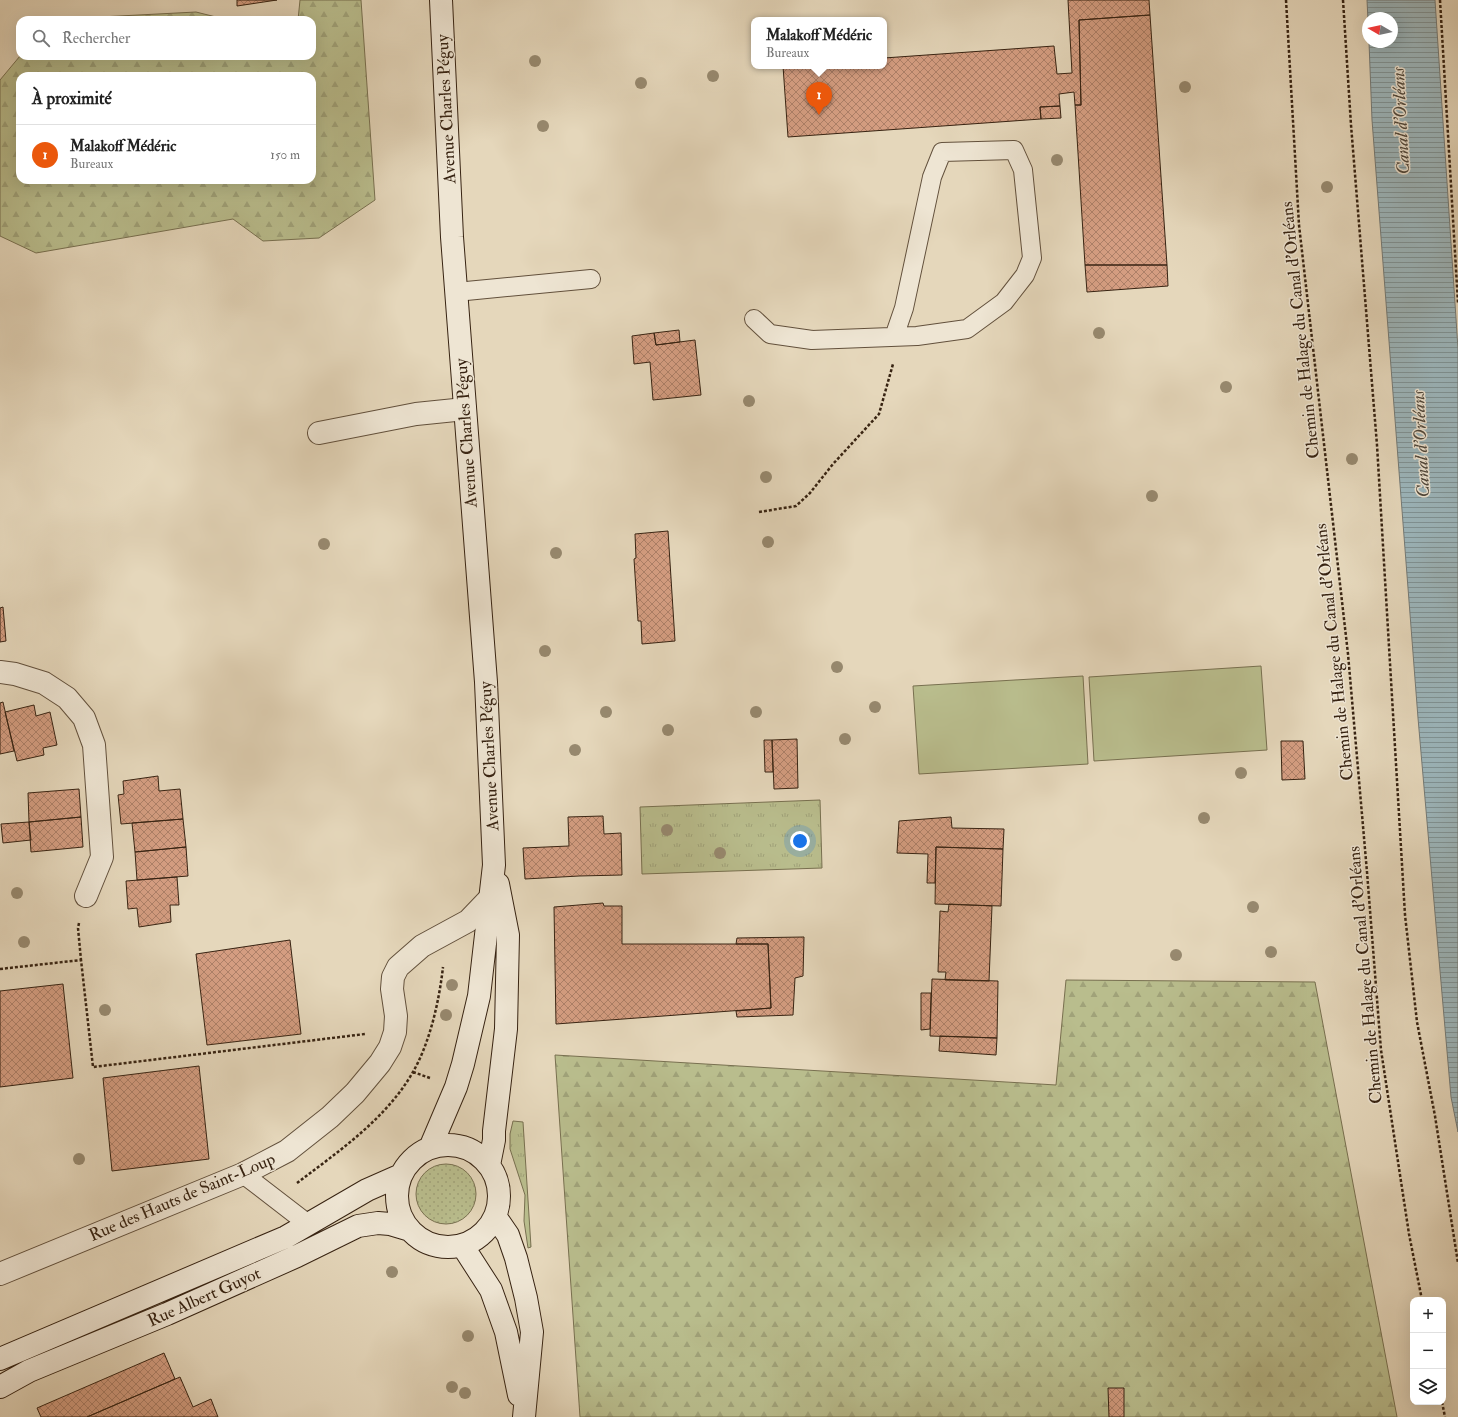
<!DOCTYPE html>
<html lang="fr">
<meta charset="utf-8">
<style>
:root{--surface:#fff;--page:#f6f6f6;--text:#222;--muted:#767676;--line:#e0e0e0;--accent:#ea580c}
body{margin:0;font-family:"IM FELL Double Pica",serif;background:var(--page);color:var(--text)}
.controls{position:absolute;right:12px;bottom:12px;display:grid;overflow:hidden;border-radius:8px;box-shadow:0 4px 16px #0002}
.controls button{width:36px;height:36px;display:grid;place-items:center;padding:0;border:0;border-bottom:1px solid var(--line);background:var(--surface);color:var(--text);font:20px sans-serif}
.compass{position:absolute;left:1362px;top:12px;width:36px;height:36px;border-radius:50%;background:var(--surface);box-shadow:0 4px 16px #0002;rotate:279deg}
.you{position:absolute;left:800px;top:841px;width:14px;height:14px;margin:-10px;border:3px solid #fff;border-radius:50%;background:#1a73e8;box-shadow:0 0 0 6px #1a73e833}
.badge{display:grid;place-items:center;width:26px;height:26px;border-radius:50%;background:var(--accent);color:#fff;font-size:13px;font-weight:700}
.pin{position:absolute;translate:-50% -33px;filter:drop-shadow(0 1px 2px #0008)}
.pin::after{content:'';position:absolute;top:21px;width:14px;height:12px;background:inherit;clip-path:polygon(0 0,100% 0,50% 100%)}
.popup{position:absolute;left:751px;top:17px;width:136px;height:52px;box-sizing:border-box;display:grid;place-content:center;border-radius:8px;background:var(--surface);filter:drop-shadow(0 1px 3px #0005);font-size:13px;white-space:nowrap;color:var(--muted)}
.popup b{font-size:15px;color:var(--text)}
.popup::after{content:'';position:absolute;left:50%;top:100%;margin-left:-8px;border:8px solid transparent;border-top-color:var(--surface)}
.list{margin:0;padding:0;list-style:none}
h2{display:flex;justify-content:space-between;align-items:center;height:52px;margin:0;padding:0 16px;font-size:17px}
h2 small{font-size:13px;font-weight:400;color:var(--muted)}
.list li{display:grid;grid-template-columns:26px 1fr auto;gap:12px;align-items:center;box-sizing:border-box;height:60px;padding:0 16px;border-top:1px solid var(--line)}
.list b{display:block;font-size:15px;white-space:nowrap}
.list p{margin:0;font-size:13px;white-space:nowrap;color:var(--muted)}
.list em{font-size:13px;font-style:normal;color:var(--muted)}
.icon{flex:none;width:22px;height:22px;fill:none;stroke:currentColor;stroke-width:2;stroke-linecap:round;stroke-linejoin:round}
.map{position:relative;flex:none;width:1458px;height:1417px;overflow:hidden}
.search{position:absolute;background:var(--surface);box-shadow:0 4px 16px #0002;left:16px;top:16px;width:300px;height:44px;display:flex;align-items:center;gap:10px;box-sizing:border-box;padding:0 14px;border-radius:12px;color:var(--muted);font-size:15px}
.panel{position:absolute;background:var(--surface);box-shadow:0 4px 16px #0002;left:16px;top:72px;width:300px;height:112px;border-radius:12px}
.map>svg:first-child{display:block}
.grass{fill:url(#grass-tufts);stroke:#787050}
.forest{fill:url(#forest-firs);stroke:#787050;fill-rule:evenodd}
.garden{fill:url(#garden-dots);stroke:#787050}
.pitch{fill:#b9bd8d;stroke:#787050}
.water{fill:url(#water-rules);stroke:#747b78}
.building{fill:url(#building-cross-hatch);stroke:#372312}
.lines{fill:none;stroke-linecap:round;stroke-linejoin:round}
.lane-casing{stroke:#62503c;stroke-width:20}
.street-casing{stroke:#62503c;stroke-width:24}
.secondary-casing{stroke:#372312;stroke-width:24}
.path{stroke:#372312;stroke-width:2.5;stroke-dasharray:3 2;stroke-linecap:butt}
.lane{stroke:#eee5d3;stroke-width:18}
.street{stroke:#eee5d3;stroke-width:22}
.secondary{stroke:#eee5d3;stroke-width:22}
.tree{fill:#97896f}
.labels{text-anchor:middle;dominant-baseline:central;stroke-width:3;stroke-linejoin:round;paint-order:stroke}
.street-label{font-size:17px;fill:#372312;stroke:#eee5d3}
.water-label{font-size:18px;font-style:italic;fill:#50483c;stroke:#eee5d3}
</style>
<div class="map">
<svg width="1458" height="1417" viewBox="0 0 1458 1417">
<defs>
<pattern id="grass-tufts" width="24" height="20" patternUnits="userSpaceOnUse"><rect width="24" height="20" fill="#b9bd8d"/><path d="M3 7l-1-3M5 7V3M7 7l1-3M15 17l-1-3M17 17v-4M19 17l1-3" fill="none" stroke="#a0a279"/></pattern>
<pattern id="forest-firs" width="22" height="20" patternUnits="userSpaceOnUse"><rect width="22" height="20" fill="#b9bd8d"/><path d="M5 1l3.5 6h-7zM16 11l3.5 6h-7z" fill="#a0a279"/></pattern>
<pattern id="garden-dots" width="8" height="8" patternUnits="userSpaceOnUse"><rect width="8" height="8" fill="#b9bd8d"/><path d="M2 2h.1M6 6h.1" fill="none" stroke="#a0a279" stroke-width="1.8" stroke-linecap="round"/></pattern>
<pattern id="water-rules" width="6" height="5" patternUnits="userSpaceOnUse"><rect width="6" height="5" fill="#9cb6bc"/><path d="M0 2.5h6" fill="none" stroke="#809497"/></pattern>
<pattern id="building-cross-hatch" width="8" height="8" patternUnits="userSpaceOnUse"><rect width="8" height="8" fill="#d49d81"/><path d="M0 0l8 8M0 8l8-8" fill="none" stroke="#ad8068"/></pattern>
</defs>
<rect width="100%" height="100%" fill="#e5d7bb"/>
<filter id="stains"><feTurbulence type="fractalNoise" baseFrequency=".005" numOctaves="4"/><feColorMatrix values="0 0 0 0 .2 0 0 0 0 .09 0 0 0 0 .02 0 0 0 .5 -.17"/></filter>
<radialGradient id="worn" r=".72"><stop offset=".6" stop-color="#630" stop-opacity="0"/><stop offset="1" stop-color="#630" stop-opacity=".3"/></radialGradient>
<path class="grass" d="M820 800 822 868 642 874 640 807Z
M513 1121 523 1122 531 1247 528 1248 524 1221 525 1195 510 1149V1134Z"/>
<path class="forest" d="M300 0H361L375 200 319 238 263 241 233 219 36 253 0 236V80L20 56H312V20H298ZM20 76H312V180H20Z
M196 12 228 20H90L100 17Z
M1066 980 1315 982 1397 1417H580L555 1055 1056 1085Z"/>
<path class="garden" d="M416 1194a30 30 0 1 1 60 0a30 30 0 1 1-60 0Z"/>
<path class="pitch" d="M1261 666 1267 750 1094 761 1089 677Z
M1083 676 1088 764 919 774 913 686Z"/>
<path class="water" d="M1367 0H1435L1458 349V1132L1451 1097 1418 718 1372 120 1369 42H1392V18H1368V20Z"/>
<path class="building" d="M237 0H277L237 6Z
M1068 0H1149L1150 15 1079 20 1081 105H1075L1074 92 1059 94 1060 106 1040 107 1041 119 788 137 783 66H884V58L1054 46 1057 74 1072 73Z
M1150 15 1167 265H1085L1075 105H1081L1079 20Z
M1060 106 1061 118 1041 119 1040 107Z
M1085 265H1167L1168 286 1087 292Z
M679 330 680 342 656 345 654 333Z
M654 333 656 345 695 340 701 395 653 400 650 362 634 364 632 336Z
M668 531 675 641 642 644 641 621H638L634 559 636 558 635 534Z
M3 607 6 641 0 642V608Z
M3 702 14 751 0 754V703Z
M34 705 36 716 50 712 57 745 43 748 44 755 17 761 5 712Z
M797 739 798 788 774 789 772 740Z
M764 740H772L773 772H765Z
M1281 741H1303L1305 779 1282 780Z
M158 776 159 791 180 789 183 819 121 824 118 795 124 794 123 781Z
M79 789 81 817 29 822 28 793Z
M603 816 604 834 621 833 622 875 579 876 525 879 523 848 569 846 568 817Z
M81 817 83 847 31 852 29 822Z
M951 817 952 828 1004 829 1003 849 936 847 935 883H927L928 854 897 853 899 821Z
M183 819 186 847 135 852 132 823Z
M29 822 31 840 3 843 1 824Z
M186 847 188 876 137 880 135 852Z
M936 847 1003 849 1001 906 935 904Z
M177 877 179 905H170L171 922 139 927 137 908 128 909 126 881Z
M603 903 604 906H622V944H768L771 1008 556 1024 554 907Z
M949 904 992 906 989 981 945 980 946 972H938L940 911 948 912Z
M804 937 803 976 795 978 793 1015 737 1017 736 1011 771 1008 768 944H736L737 938Z
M290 940 301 1034 207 1045 196 954Z
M932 979 998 981 997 1038 930 1036Z
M63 984 73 1078 0 1087V991Z
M921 993H931L930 1029 921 1030Z
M940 1036 997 1038 996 1055 939 1051Z
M199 1066 209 1159 112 1171 103 1078Z
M164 1353 175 1379 87 1417H41L37 1408Z
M180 1377 193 1407 211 1399 218 1417H87Z
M1108 1388H1124V1417H1109Z"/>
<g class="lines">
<g class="lane-casing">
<path id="lane" d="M456 292 591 279
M754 319 770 334 812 340 917 336 967 329 1004 302 1025 275 1032 258 1023 170 1014 150 942 152 932 177 904 308 894 337
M243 1174 308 1224"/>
</g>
<g class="street-casing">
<path id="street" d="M319 433 416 414 465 409
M0 672 15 674 44 683 67 698 84 718 94 745 102 857 86 896
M0 1274 243 1174 287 1151 330 1117 355 1093 380 1063 390 1047 395 1032 396 1016 392 989 393 977 398 967 422 946 468 921 490 898"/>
</g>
<g class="secondary-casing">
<path id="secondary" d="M397 1196a51 51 0 1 1 102 0a51 51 0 1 1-102 0Z
M430 1148 456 1087 463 1064 479 996 494 865 486 682 452 237 441 0
M489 1165 494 1140V1131L506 1029 508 935 498 884
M495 1216 508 1235 516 1258 526 1298 532 1332 524 1417
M462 1245 491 1290 506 1332 519 1395
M0 1359 286 1237 367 1190 401 1175
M0 1387 29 1371 167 1314 297 1256 358 1226 378 1223 390 1224 410 1230"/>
</g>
<path class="path" d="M1286 0 1299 225 1348 654 1367 872 1381 1050 1409 1234 1422 1300
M1343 0 1351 125 1377 445 1405 915 1417 1022 1435 1116 1458 1263
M1440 0 1458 303
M759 512 796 506 810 493 833 464 879 414 893 364
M79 923 78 928 81 960
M0 969 81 960 93 1067 365 1034
M413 1072 430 1078
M297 1183C339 1151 386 1119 413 1072 430 1042 439 1002 443 967
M1442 1402 1445 1417"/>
<use href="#lane" class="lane"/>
<use href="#street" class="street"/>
<use href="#secondary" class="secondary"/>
</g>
<g class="tree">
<circle cx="535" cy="61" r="6"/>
<circle cx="713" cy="76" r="6"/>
<circle cx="641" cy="83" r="6"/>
<circle cx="1185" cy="87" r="6"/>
<circle cx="543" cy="126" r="6"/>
<circle cx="1057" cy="160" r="6"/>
<circle cx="1327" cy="187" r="6"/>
<circle cx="1099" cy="333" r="6"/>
<circle cx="1226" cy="387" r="6"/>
<circle cx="749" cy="401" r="6"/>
<circle cx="1352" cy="459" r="6"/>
<circle cx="766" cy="477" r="6"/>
<circle cx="1152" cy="496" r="6"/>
<circle cx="768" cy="542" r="6"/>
<circle cx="324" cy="544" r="6"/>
<circle cx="556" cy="553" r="6"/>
<circle cx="545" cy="651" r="6"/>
<circle cx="837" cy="667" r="6"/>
<circle cx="875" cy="707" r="6"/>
<circle cx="606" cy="712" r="6"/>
<circle cx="756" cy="712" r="6"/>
<circle cx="668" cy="730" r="6"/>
<circle cx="845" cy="739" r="6"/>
<circle cx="575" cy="750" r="6"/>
<circle cx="1241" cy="773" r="6"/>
<circle cx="1204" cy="818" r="6"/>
<circle cx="667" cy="830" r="6"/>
<circle cx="720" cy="853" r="6"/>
<circle cx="17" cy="893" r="6"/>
<circle cx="1253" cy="907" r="6"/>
<circle cx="24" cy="942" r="6"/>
<circle cx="1271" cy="952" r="6"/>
<circle cx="1176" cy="955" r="6"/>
<circle cx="452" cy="985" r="6"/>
<circle cx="105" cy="1010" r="6"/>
<circle cx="446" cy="1015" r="6"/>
<circle cx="79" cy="1159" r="6"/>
<circle cx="392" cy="1272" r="6"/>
<circle cx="468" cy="1336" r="6"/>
<circle cx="452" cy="1387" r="6"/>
<circle cx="465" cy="1393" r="6"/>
</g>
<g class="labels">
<g class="street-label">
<text transform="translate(446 109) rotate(-93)">Avenue Charles Péguy</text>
<text transform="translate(1300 330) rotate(-96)">Chemin de Halage du Canal d'Orléans</text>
<text transform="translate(466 433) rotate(-94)">Avenue Charles Péguy</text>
<text transform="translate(1334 652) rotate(-96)">Chemin de Halage du Canal d'Orléans</text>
<text transform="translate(489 756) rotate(-93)">Avenue Charles Péguy</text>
<text transform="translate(1365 975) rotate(-95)">Chemin de Halage du Canal d'Orléans</text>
<text transform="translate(182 1197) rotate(-23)">Rue des Hauts de Saint-Loup</text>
<text transform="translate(204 1297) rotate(-24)">Rue Albert Guyot</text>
</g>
<g class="water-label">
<text transform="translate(1401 121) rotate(-93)">Canal d'Orléans</text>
<text transform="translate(1421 444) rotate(-93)">Canal d'Orléans</text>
</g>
</g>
<rect width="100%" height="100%" filter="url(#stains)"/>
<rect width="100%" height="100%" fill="url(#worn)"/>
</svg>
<div class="controls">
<button>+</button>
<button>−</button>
<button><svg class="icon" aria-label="layers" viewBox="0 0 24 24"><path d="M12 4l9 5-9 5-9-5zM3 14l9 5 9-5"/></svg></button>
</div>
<svg class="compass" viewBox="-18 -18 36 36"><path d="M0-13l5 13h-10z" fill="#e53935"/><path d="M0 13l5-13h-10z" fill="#767676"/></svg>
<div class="you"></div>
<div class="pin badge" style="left:819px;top:115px">1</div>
<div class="popup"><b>Malakoff Médéric</b>Bureaux</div>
<div class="search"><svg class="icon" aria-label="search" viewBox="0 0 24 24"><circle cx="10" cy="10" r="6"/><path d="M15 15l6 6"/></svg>Rechercher</div>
<section class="panel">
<h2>À proximité<small></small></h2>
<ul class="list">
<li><span class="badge">1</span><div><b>Malakoff Médéric</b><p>Bureaux</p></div><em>150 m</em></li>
</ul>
</section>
</div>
